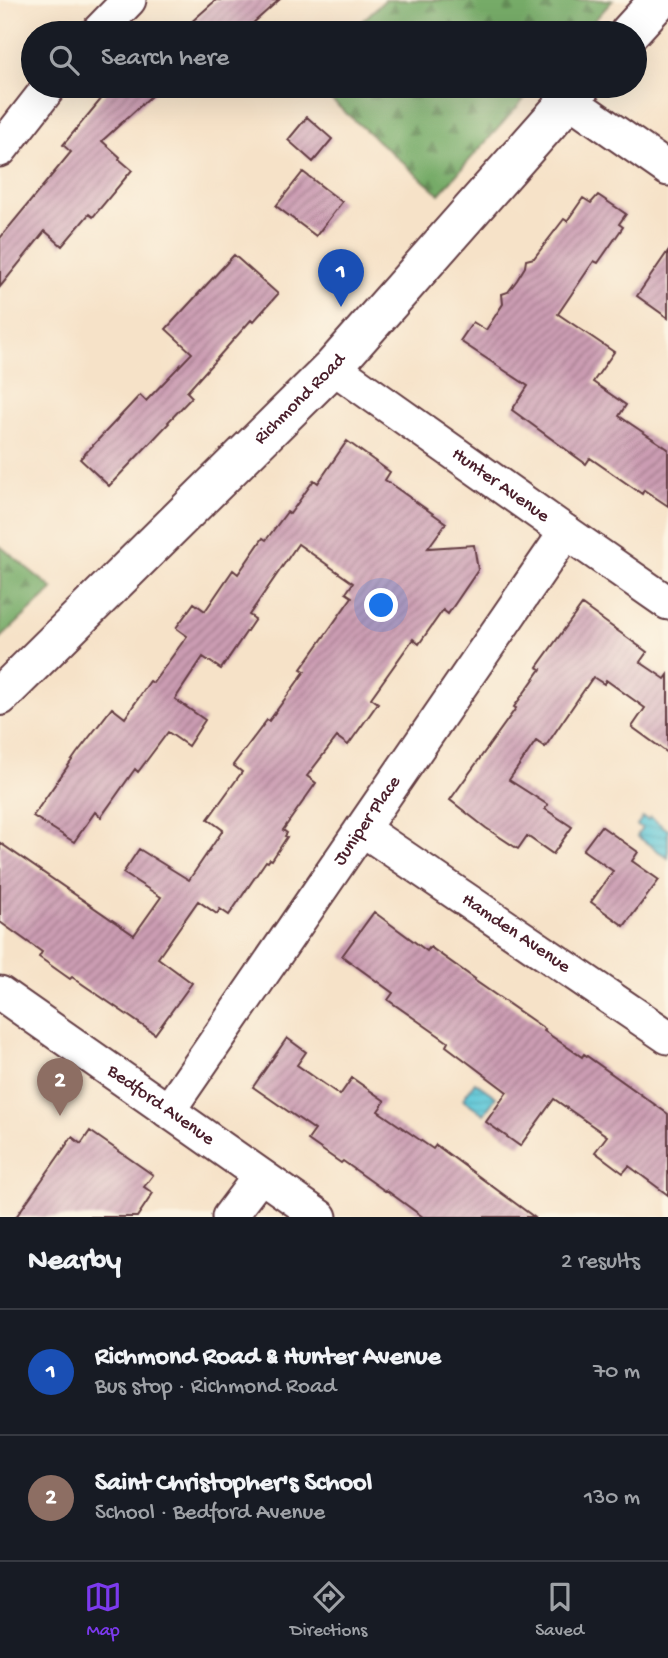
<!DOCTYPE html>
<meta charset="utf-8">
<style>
:root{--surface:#171b24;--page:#242831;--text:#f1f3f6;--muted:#9ea1a6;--line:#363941;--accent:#7c3aed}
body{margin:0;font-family:"Gochi Hand",sans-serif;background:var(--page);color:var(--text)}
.you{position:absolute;left:382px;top:606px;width:24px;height:24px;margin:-18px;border:5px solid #fff;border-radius:50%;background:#1a73e8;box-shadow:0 0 0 10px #1a73e833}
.badge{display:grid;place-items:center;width:46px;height:46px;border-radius:50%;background:var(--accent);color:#fff;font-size:23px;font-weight:700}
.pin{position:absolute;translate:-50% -58px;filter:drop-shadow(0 2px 4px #0008)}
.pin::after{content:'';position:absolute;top:37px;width:24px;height:21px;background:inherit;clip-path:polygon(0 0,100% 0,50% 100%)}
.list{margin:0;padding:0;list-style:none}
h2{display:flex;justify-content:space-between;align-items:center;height:91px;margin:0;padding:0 28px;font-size:30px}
h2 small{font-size:23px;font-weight:400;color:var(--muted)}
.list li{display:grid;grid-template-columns:46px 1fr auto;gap:21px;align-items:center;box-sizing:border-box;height:126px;padding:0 28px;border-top:2px solid var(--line)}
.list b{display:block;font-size:26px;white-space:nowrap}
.list p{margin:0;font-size:23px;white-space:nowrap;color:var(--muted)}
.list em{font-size:23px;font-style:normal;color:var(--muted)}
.icon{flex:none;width:38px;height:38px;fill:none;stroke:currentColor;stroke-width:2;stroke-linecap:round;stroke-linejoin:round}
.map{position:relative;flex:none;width:668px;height:1217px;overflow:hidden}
.search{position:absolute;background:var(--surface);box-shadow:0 7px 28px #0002;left:21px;right:21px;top:21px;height:77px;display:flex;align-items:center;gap:18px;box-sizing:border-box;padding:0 24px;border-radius:38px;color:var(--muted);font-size:26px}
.sheet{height:343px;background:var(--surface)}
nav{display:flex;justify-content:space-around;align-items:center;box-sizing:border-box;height:98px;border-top:2px solid var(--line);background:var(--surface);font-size:19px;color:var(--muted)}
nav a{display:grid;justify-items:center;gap:4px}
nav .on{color:var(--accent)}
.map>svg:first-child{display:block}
.forest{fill:url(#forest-firs);stroke:#60654a;stroke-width:2}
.water{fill:url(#water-rules);stroke:#547482;stroke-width:2}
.building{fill:url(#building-hatch)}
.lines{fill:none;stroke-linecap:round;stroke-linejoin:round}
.minor-casing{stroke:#643c43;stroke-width:37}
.secondary-casing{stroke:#643c43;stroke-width:42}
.minor{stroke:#fff;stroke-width:33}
.secondary{stroke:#fff;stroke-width:38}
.labels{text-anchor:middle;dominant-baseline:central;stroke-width:5;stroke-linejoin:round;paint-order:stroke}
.street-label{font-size:19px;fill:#4a1f2b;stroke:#fcf5e5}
</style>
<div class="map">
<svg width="668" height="1217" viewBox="0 0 668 1217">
<defs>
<pattern id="forest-firs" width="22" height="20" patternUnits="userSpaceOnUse" patternTransform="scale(1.75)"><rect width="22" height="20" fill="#76ab68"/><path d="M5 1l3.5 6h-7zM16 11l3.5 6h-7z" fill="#638b56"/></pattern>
<pattern id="water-rules" width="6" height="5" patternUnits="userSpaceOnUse" patternTransform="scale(1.75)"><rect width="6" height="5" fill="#5ec8d8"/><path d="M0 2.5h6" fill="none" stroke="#53abba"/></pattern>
<pattern id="building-hatch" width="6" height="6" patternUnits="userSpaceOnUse" patternTransform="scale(1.75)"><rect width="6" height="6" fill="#cb9cb2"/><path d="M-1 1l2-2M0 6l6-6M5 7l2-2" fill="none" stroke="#a77f91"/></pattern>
</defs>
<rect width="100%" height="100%" fill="#fcf5e5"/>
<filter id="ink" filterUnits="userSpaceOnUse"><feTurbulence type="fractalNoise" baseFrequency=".0143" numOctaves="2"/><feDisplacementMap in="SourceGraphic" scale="14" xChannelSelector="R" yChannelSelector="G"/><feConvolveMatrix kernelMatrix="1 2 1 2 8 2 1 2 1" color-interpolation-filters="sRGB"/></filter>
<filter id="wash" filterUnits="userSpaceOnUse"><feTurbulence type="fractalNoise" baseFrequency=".00686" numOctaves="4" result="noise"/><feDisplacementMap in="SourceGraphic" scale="28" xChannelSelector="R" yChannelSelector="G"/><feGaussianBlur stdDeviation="1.57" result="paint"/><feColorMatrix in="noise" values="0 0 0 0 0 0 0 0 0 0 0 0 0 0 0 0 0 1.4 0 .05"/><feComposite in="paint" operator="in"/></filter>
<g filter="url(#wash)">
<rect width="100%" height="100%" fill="#f6e2c8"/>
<path class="forest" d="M385 0H613L583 33H349Z
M315 86H536L439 194Z
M0 546 53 589 0 639Z"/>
<path class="water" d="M643 817 648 820 650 817 668 830V858L637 836 642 828 637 825Z
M475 1082 496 1097 484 1114 463 1099Z"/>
<g id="blocks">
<path class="building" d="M216 0H279L242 33H179Z
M112 86H162L102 141 120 157 119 159 132 170 93 217 89 214 62 246 45 231 0 287V238L71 152 63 145Z
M307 117 332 139 313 162 288 140Z
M303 172 342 202 316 236 276 206Z
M598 195 626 214 619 224 623 227 598 263 594 261 558 314 614 352 593 382 626 405 619 416 668 449V506L644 490 642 494 590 458 586 464 512 410 528 386 460 341 473 322 486 330 503 304 502 294 508 292 517 280 525 267 526 260 534 258 564 219 567 221 583 198 591 203Z
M668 251V318L637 296Z
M234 255 278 294 253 322 251 320 187 392 192 397 168 422 169 423 109 486 80 459 140 395 146 401 192 353 166 329Z
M347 441 390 472 385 480 446 523 428 548 474 545 478 570 448 614 443 610 419 644 413 639 371 698 378 703 348 745 337 737 307 776 316 783 283 830 287 833 285 836 287 837 272 860 270 859 268 862 266 861 229 915 220 909 217 914 198 901 158 958 192 983 155 1034 72 977 70 979 39 957 42 952 0 922V843L134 935 161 897 123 873 139 849 189 880 223 830 208 819 242 772 233 765 267 720 269 721 305 671 301 669 352 597 346 593 353 583 298 544 249 615 255 619 221 669 203 657 175 699 205 720 188 746 168 732 138 772 135 769 101 817 95 812 74 842 33 816 77 753 112 708 125 718 150 681 153 683 187 636 176 628 194 603 205 611 233 570 238 574 263 538 266 540 287 512 290 514 314 480 318 483Z
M582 605 647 652 640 662 665 679 668 675V753L632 727 645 708 606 680 604 684 593 677 545 747 536 741 509 780 548 805 545 809 572 827 553 854 527 836 518 849 486 828 450 800 516 708 514 707 541 669 537 667Z
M601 826 638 852 632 861 659 880 624 926 591 902 613 871 583 850Z
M374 912 427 951 430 947 475 979 474 980 545 1029 544 1031 582 1057 584 1054 668 1114V1195L629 1166 623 1173 595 1152 607 1136 554 1099 520 1146 486 1122 507 1092 446 1046 448 1042 388 1000 393 993 342 956Z
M287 1038 306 1052 297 1065 340 1095 352 1078 385 1101 378 1111 433 1149 436 1145 534 1217H423L386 1190 385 1191 343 1161 341 1163 308 1140 315 1130 253 1087Z
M90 1131 153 1175 144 1187 153 1193 137 1217H16L72 1137 81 1144Z"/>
</g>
</g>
<g filter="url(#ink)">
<use href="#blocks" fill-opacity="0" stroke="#643c43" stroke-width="2"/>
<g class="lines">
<g class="minor-casing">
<g id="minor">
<path d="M97 33 129 0"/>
<path d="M569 100 668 169"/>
<path d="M0 150 50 86"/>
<path id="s1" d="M333 367 566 532 668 603"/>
<path id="s2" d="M362 829 668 1037"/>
<path id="s3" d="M0 993 320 1217"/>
<path id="s4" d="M168 1111 566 532"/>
<path d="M229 1217 260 1176"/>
</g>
</g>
<g class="secondary-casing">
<g id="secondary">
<path d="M629 33 659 0"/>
<path id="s5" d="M0 696 333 367 581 86"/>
</g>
</g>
<use href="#minor" class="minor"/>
<use href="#secondary" class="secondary"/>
</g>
</g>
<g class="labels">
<g class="street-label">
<text stroke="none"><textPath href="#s5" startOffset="422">Richmond Road</textPath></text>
<text stroke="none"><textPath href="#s1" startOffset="205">Hunter Avenue</textPath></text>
<text stroke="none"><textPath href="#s4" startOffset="352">Juniper Place</textPath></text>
<text stroke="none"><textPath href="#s2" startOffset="186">Hamden Avenue</textPath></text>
<text stroke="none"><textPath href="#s3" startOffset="196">Bedford Avenue</textPath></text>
</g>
</g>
</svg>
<div class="you"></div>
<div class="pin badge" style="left:341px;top:307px;background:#1a4fb4">1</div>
<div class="pin badge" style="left:60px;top:1116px;background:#8d6e63">2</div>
<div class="search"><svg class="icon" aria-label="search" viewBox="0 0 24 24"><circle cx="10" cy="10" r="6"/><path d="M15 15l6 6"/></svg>Search here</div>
</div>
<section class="sheet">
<h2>Nearby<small>2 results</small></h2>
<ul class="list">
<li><span class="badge" style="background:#1a4fb4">1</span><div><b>Richmond Road &amp; Hunter Avenue</b><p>Bus stop · Richmond Road</p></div><em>70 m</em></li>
<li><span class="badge" style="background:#8d6e63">2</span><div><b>Saint Christopher's School</b><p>School · Bedford Avenue</p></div><em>130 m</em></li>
</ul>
</section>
<nav>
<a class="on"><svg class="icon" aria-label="map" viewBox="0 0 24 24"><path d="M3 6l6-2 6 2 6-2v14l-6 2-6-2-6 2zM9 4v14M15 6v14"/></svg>Map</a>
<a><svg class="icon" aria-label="directions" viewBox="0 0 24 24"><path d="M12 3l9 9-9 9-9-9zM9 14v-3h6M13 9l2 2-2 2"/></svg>Directions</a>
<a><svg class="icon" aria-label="saved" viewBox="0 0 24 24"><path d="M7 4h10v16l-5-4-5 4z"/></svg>Saved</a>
</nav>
